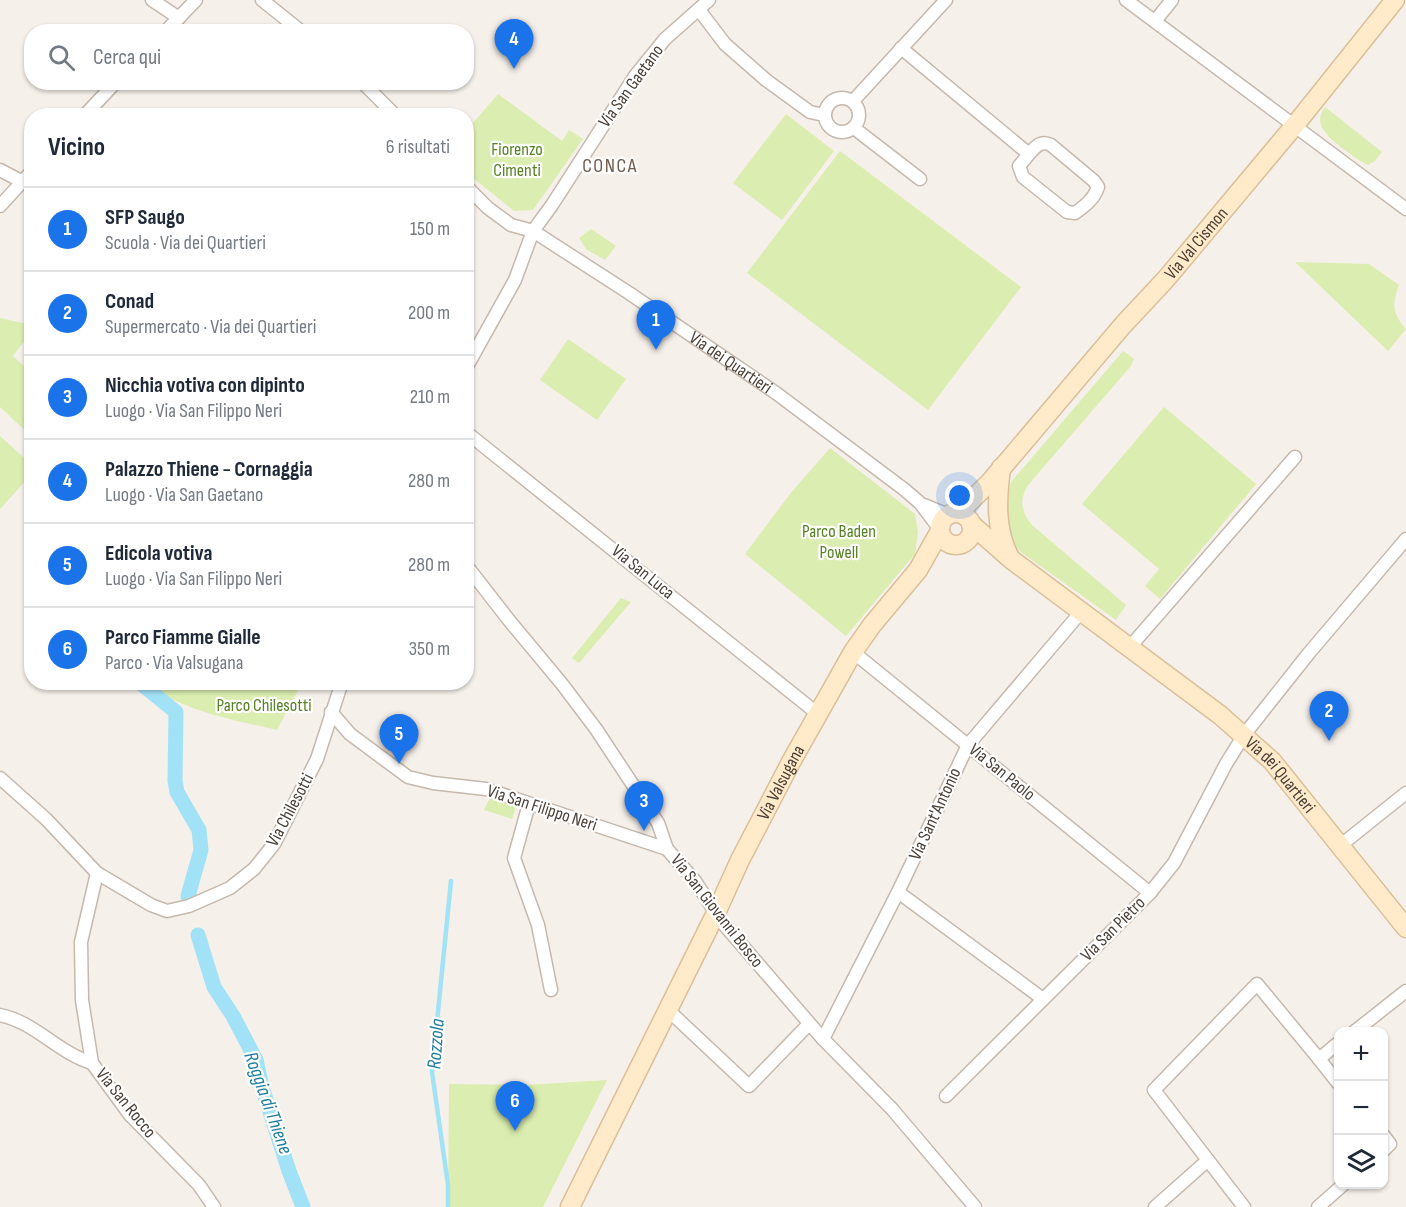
<!DOCTYPE html>
<html lang="it">
<meta charset="utf-8">
<style>
:root{--surface:#fff;--page:#f2f2f3;--text:#1f2937;--muted:#747a83;--line:#e0e1e3;--accent:#1a73e8}
body{margin:0;font-family:"Sofia Sans Condensed",sans-serif;background:var(--page);color:var(--text)}
.controls{position:absolute;right:18px;bottom:18px;display:grid;overflow:hidden;border-radius:12px;box-shadow:0 2px 4px #0004}
.controls button{width:54px;height:54px;display:grid;place-items:center;padding:0;border:0;border-bottom:2px solid var(--line);background:var(--surface);color:var(--text);font:30px sans-serif}
.you{position:absolute;left:960px;top:496px;width:21px;height:21px;margin:-15px;border:4px solid #fff;border-radius:50%;background:#1a73e8;box-shadow:0 0 0 9px #1a73e833}
.badge{display:grid;place-items:center;width:39px;height:39px;border-radius:50%;background:var(--accent);color:#fff;font-size:20px;font-weight:700}
.pin{position:absolute;translate:-50% -50px;filter:drop-shadow(0 2px 3px #0008)}
.pin::after{content:'';position:absolute;top:32px;width:21px;height:18px;background:inherit;clip-path:polygon(0 0,100% 0,50% 100%)}
.list{margin:0;padding:0;list-style:none}
h2{display:flex;justify-content:space-between;align-items:center;height:78px;margin:0;padding:0 24px;font-size:26px}
h2 small{font-size:20px;font-weight:400;color:var(--muted)}
.list li{display:grid;grid-template-columns:39px 1fr auto;gap:18px;align-items:center;box-sizing:border-box;height:84px;padding:0 24px;border-top:2px solid var(--line)}
.list b{display:block;font-size:22px;white-space:nowrap}
.list p{margin:0;font-size:20px;white-space:nowrap;color:var(--muted)}
.list em{font-size:20px;font-style:normal;color:var(--muted)}
.icon{flex:none;width:33px;height:33px;fill:none;stroke:currentColor;stroke-width:2;stroke-linecap:round;stroke-linejoin:round}
.map{position:relative;flex:none;width:1406px;height:1207px;overflow:hidden}
.search{position:absolute;background:var(--surface);box-shadow:0 2px 4px #0004;left:24px;top:24px;width:450px;height:66px;display:flex;align-items:center;gap:15px;box-sizing:border-box;padding:0 21px;border-radius:24px;color:var(--muted);font-size:22px}
.panel{position:absolute;background:var(--surface);box-shadow:0 2px 4px #0004;left:24px;top:108px;width:450px;height:582px;border-radius:24px}
.map>svg:first-child{display:block}
.green{fill:#dbedb0}
.lines{fill:none;stroke-linecap:round;stroke-linejoin:round}
.stream{stroke:#a2e2f6;stroke-width:4.5}
.canal{stroke:#a2e2f6;stroke-width:15}
.street-casing{stroke:#c5b9ae;stroke-width:15}
.secondary-casing{stroke:#dcbf98;stroke-width:21}
.street{stroke:#fff;stroke-width:12}
.secondary{stroke:#ffeaca;stroke-width:18}
.labels{text-anchor:middle;dominant-baseline:central;stroke-width:4.5;stroke-linejoin:round;paint-order:stroke}
.street-label{font-size:18px;fill:#4b4037;stroke:#fff}
.park-label{font-size:18px;fill:#578224;stroke:#fff}
.neighbourhood-label{font-size:20px;letter-spacing:1.5px;fill:#6e5b4d;stroke:#fff}
.water-label{font-size:20px;font-style:italic;fill:#227e9d;stroke:#fff}
</style>
<div class="map">
<svg width="1406" height="1207" viewBox="0 0 1406 1207">
<rect width="100%" height="100%" fill="#f6f0ea"/>
<path class="green" d="M498 94 562 141 569 130 583 139 533 210 514 211 467 173V130Z
M1325 107 1382 152 1375 161 1368 165C1357 160 1323 136 1321 125 1319 117 1321 113 1325 107Z
M786 114 834 151 782 220 733 183Z
M840 151 1021 287 928 410 747 273Z
M591 229 616 246 605 260 586 249 579 238Z
M1295 262 1369 264 1399 285C1392 304 1392 313 1406 329L1388 351Z
M0 318 31 325V332L13 356 31 373V436L0 407Z
M568 339 626 379 597 420 540 380Z
M1123 351 1134 359 1131 366 1028 485C1019 500 1021 512 1032 525L1126 605 1116 620 1018 550C1005 527 1003 508 1011 482Z
M1164 407 1256 484 1160 599 1145 586 1159 569 1082 504Z
M0 436 32 465 31 475 0 509Z
M830 448 915 514 918 532 915 554 846 636 745 554 790 494Z
M621 598 631 602 579 663 572 658Z
M146 683H302L277 730C230 719 185 712 146 683Z
M490 798 516 807 512 819 484 810Z
M607 1080 543 1207H448L449 1084 526 1085Z"/>
<g class="lines">
<path class="stream" d="M448 1207V1185L432 1072 451 881"/>
<path class="canal" d="M139 682 176 712 175 781 177 792 199 830 201 850 188 896
M198 935 214 987 233 1016 256 1060 262 1087 289 1171 303 1207"/>
<g class="street-casing">
<g id="street">
<path d="M152 0 179 18"/>
<path d="M262 0 302 32"/>
<path d="M1126 0 1406 209"/>
<path d="M699 10 725 44 766 80 810 112 824 115"/>
<path d="M1155 21 1172 0"/>
<path d="M165 32 196 0"/>
<path d="M901 48 1029 154 1019 166 1023 177 1067 212 1075 213C1085 206 1094 199 1098 187L1094 181 1051 145C1041 140 1036 146 1029 154"/>
<path d="M362 82 396 116"/>
<circle cx="842" cy="115" r="17"/>
<path d="M853 101 946 0"/>
<path d="M84 116 116 82"/>
<path d="M854 128 920 179"/>
<path d="M0 170 21 181"/>
<path id="s1" d="M466 186 488 208 511 225 533 231 629 293 776 393 905 490 920 503 939 528"/>
<path d="M0 206 32 171"/>
<path d="M466 368 515 280 533 231 552 205 635 76 665 39 709 0"/>
<path d="M466 432 818 714"/>
<path d="M924 505 948 515"/>
<path d="M466 565 508 619 562 684 596 729 658 823 667 849 695 881 721 921 823 1039 892 1109 975 1207"/>
<path d="M1129 648 1295 457"/>
<path d="M853 652 1150 893"/>
<path d="M331 712 350 734 408 777 433 783 486 789 667 849"/>
<path d="M0 778 46 819 97 873 151 905 167 911 189 906 230 888 254 869 274 844 317 759 342 682"/>
<path d="M529 804 514 858 538 925 551 990"/>
<path d="M1341 845 1406 793"/>
<path d="M97 873 81 942 82 1000 92 1063 130 1115 199 1185 214 1207"/>
<path d="M898 892 1043 999"/>
<path d="M668 1010 749 1086 809 1024"/>
<path d="M0 1015C35 1022 58 1053 92 1063"/>
<path d="M1354 1032 1406 991"/>
<path d="M823 1039 898 892 968 745 1081 612"/>
<path d="M1319 1059 1338 1083"/>
<path d="M946 1096 1150 893 1174 863 1226 764 1244 735 1309 653 1406 539"/>
<path d="M1384 1136 1390 1144 1384 1150"/>
<path d="M1155 1207 1208 1160"/>
<path d="M1244 1207 1154 1090 1257 984 1319 1059 1338 1043"/>
<path d="M1318 1207 1344 1184"/>
</g>
</g>
<g class="secondary-casing">
<g id="secondary">
<path d="M1001 468C997 499 995 528 1009 556"/>
<circle cx="956" cy="529" r="16"/>
<path id="s2" d="M958 513 990 482 1123 325 1166 279 1295 125 1395 0"/>
<path id="s3" d="M971 524 1012 560 1220 715 1272 761 1406 928"/>
<path id="s4" d="M570 1207 716 913 740 860 791 762 853 652 872 625 918 570 940 531"/>
</g>
</g>
<use href="#street" class="street"/>
<use href="#secondary" class="secondary"/>
</g>
<g class="labels">
<g class="street-label">
<text transform="translate(631 86) rotate(-54)">Via San Gaetano</text>
<text stroke="none"><textPath href="#s2" startOffset="360">Via Val Cismon</textPath></text>
<text stroke="none"><textPath href="#s1" startOffset="320">Via dei Quartieri</textPath></text>
<text transform="translate(643 572) rotate(39)">Via San Luca</text>
<text transform="translate(1002 772) rotate(39)">Via San Paolo</text>
<text stroke="none"><textPath href="#s3" startOffset="399">Via dei Quartieri</textPath></text>
<text stroke="none"><textPath href="#s4" startOffset="474">Via Valsugana</textPath></text>
<text transform="translate(542 808) rotate(18)">Via San Filippo Neri</text>
<text transform="translate(290 810) rotate(-62)">Via Chilesotti</text>
<text transform="translate(935 814) rotate(-65)">Via Sant'Antonio</text>
<text transform="translate(717 911) rotate(52)">Via San Giovanni Bosco</text>
<text transform="translate(1113 929) rotate(-45)">Via San Pietro</text>
<text transform="translate(126 1103) rotate(51)">Via San Rocco</text>
</g>
<g class="park-label">
<text x="517" y="149">Fiorenzo<tspan x="517" dy="21">Cimenti</tspan></text>
<text x="839" y="531">Parco Baden<tspan x="839" dy="21">Powell</tspan></text>
<text x="264" y="705">Parco Chilesotti</text>
</g>
<g class="neighbourhood-label">
<text x="610" y="166">CONCA</text>
</g>
<g class="water-label">
<text transform="translate(436 1044) rotate(-86)">Rozzola</text>
<text transform="translate(268 1103) rotate(70)">Roggia di Thiene</text>
</g>
</g>
</svg>
<div class="controls">
<button>+</button>
<button>−</button>
<button><svg class="icon" aria-label="layers" viewBox="0 0 24 24"><path d="M12 4l9 5-9 5-9-5zM3 14l9 5 9-5"/></svg></button>
</div>
<div class="you"></div>
<div class="pin badge" style="left:656px;top:350px">1</div>
<div class="pin badge" style="left:1329px;top:741px">2</div>
<div class="pin badge" style="left:644px;top:831px">3</div>
<div class="pin badge" style="left:514px;top:69px">4</div>
<div class="pin badge" style="left:399px;top:764px">5</div>
<div class="pin badge" style="left:515px;top:1131px">6</div>
<div class="search"><svg class="icon" aria-label="search" viewBox="0 0 24 24"><circle cx="10" cy="10" r="6"/><path d="M15 15l6 6"/></svg>Cerca qui</div>
<section class="panel">
<h2>Vicino<small>6 risultati</small></h2>
<ul class="list">
<li><span class="badge">1</span><div><b>SFP Saugo</b><p>Scuola · Via dei Quartieri</p></div><em>150 m</em></li>
<li><span class="badge">2</span><div><b>Conad</b><p>Supermercato · Via dei Quartieri</p></div><em>200 m</em></li>
<li><span class="badge">3</span><div><b>Nicchia votiva con dipinto</b><p>Luogo · Via San Filippo Neri</p></div><em>210 m</em></li>
<li><span class="badge">4</span><div><b>Palazzo Thiene - Cornaggia</b><p>Luogo · Via San Gaetano</p></div><em>280 m</em></li>
<li><span class="badge">5</span><div><b>Edicola votiva</b><p>Luogo · Via San Filippo Neri</p></div><em>280 m</em></li>
<li><span class="badge">6</span><div><b>Parco Fiamme Gialle</b><p>Parco · Via Valsugana</p></div><em>350 m</em></li>
</ul>
</section>
</div>
